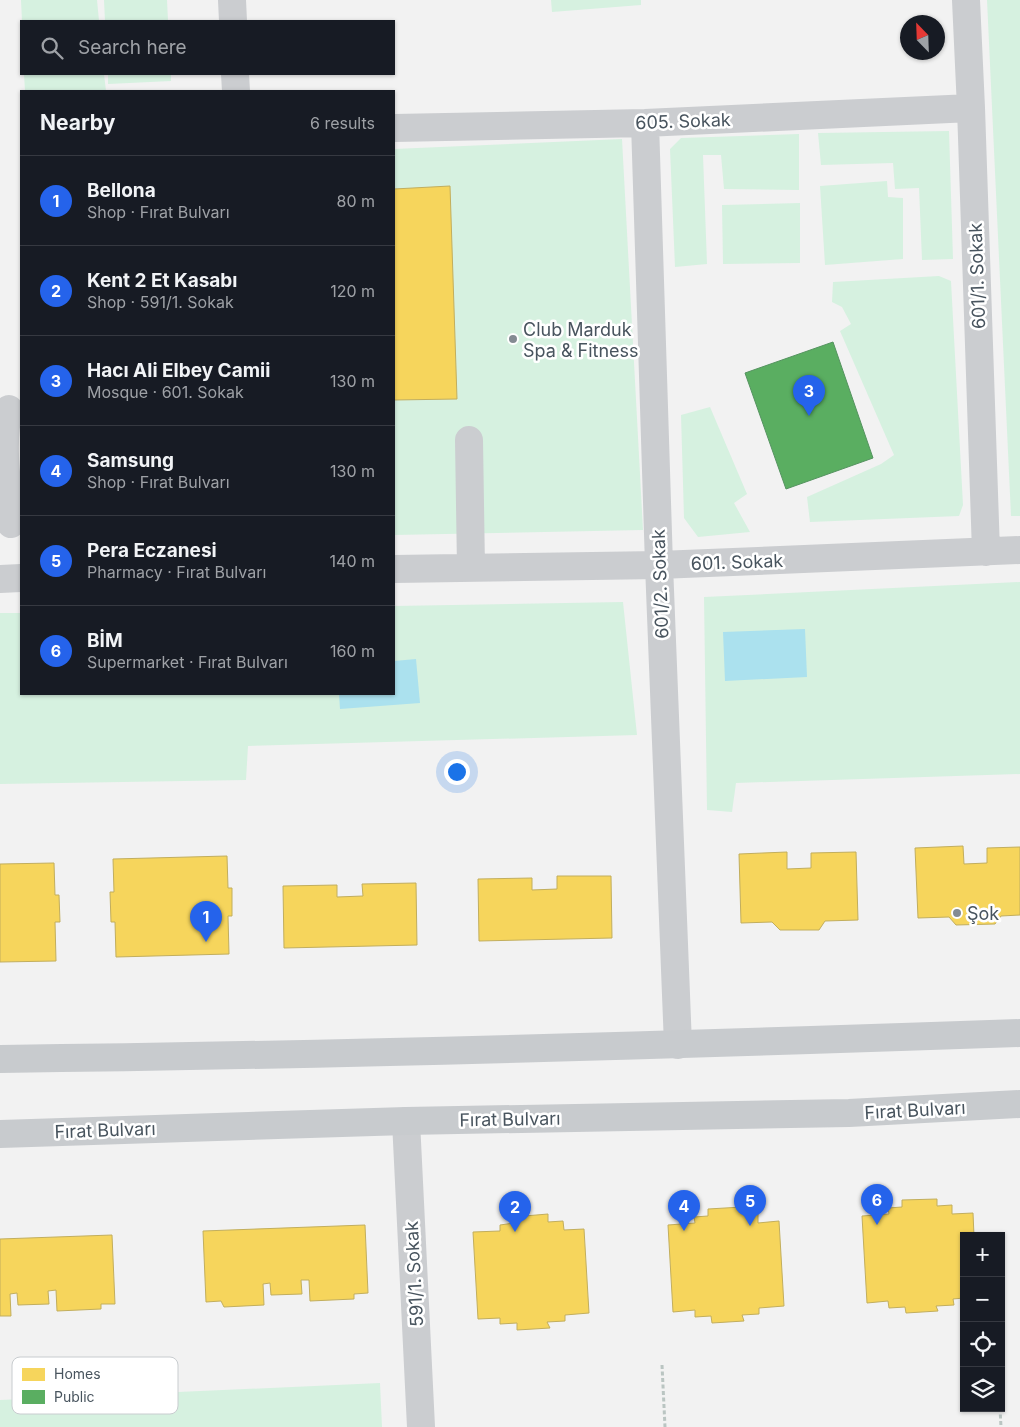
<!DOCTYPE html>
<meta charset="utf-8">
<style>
:root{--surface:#171b24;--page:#20242c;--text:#f1f3f6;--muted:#9ea1a6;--line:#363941;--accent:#2563eb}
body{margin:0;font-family:Inter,sans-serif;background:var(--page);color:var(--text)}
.controls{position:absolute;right:15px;bottom:15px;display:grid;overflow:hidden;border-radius:0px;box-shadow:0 1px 4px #0004}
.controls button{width:45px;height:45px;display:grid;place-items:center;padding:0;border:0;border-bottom:1px solid var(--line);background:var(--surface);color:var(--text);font:25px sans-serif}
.compass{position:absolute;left:900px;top:15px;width:45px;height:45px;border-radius:50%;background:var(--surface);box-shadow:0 1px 4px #0004;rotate:337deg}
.you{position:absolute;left:456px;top:771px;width:18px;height:18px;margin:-12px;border:4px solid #fff;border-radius:50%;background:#1a73e8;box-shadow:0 0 0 8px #1a73e833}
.badge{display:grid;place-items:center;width:32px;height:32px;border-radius:50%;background:var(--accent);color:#fff;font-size:16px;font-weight:700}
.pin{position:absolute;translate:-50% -41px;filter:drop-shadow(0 1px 2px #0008)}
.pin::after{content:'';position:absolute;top:26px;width:18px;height:15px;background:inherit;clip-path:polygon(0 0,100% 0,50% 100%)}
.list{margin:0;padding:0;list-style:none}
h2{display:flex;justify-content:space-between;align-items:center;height:65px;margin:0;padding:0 20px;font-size:21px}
h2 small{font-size:16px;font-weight:400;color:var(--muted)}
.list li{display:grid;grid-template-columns:32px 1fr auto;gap:15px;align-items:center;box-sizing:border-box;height:90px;padding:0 20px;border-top:1px solid var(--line)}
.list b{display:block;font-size:19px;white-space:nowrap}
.list p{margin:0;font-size:16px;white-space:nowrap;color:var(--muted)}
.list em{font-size:16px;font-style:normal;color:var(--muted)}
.icon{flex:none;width:28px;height:28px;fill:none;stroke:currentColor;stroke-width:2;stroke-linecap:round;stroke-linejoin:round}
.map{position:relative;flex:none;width:1020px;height:1427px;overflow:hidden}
.search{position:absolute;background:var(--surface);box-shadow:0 1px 4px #0004;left:20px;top:20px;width:375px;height:55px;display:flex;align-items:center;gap:12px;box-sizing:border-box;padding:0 18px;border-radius:0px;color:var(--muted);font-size:19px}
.panel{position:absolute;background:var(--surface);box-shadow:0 1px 4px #0004;left:20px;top:90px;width:375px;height:605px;border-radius:0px}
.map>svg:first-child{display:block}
.green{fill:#d6f1e0}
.water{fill:#abe1ee}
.homes{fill:#f6d55c;stroke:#c2ae5d}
.public{fill:#5aae61;stroke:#559360}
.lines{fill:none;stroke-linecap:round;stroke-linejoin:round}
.path{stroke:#bac5c2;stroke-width:3;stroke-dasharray:4 2.5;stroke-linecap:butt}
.minor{stroke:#cbcdd0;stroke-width:28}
.major{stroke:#c8cbce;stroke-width:28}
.poi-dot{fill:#848b92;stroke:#fff;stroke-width:2}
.labels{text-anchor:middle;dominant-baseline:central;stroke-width:5;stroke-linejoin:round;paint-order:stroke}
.street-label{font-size:18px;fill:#48545e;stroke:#fff}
.poi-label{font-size:18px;fill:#48545e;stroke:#fff;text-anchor:start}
.key{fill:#fff;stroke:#c8cccf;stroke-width:1}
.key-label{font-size:14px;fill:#48545e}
</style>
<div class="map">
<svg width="1020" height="1427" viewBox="0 0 1020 1427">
<rect width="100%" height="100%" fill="#f2f2f2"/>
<path class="green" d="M21 0H97L99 21H22Z
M104 0H167L168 21H105Z
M551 0H641V5L552 12Z
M987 0H1020V516H1011Z
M24 74H104L106 91H25Z
M108 74H171V81L108 84Z
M949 131 953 259 922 260 919 188 895 189 893 163 821 165 818 133Z
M799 134V190L724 189 721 155H703L707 264 675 267 670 149 681 138Z
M622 139 643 530 394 535V149Z
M887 181 888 197 903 198V259L825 265 820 186Z
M800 203V263L723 264 722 205Z
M939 276 951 281 963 505 959 516 810 522 807 497 881 464 894 455 840 331 851 324 842 307 832 302 833 282Z
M710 407 747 494 734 503 750 532 698 537 684 518 681 415Z
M1020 582V774L736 783 732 812 707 810 704 597Z
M623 602 637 735 248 746 246 780 0 784V613H21V694H394V606Z
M380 1383 382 1427H0V1400Z"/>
<path class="water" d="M805 629 807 677 725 681 723 632Z
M416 659 420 703 340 709 339 694H394V661Z"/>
<path class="homes" d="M450 186 457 399 394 400V189Z
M963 846 964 864 987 863V848L1020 847V915L1001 916 995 924 956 925 949 917 918 918 915 848Z
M787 852V869L811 868V853L856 852 858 920 825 921 819 930H780L772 922 741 923 739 854Z
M227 856 228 888H232V916H228L229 954 116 957 115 922H111L110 892H114L113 859Z
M54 863 55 895H59L60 922H55L56 961 0 962V864Z
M557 876H611L612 938 479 941 478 879 532 878V890L557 889Z
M416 883 417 945 284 948 283 886 337 885V897L363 896 362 884Z
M937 1199V1206L952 1205V1214L973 1213 974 1236H964V1298L953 1299 954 1305 936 1306 938 1311 906 1313 905 1307 889 1308 888 1301 867 1303 862 1216 889 1214 888 1208 902 1207V1200Z
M742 1207 743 1214H758V1223L779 1221 784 1306 759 1308V1314L742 1315 744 1321 712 1323 711 1316 695 1317V1310L673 1312 668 1225 695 1223 694 1217 708 1216V1209Z
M548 1214V1222L563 1221 564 1230 584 1229 589 1313 565 1315V1321L547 1322 550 1328 517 1330V1323L500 1324V1318L478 1319 473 1232 500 1231V1225L514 1223 513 1217Z
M365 1225 368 1293 354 1294V1299L310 1301 309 1280H301L302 1294 271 1295 270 1283 263 1284 264 1305 224 1307 221 1301 206 1302 203 1231Z
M112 1235 115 1304H101V1309L57 1311 56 1290 48 1291 49 1304 18 1305 17 1293 10 1294 11 1316H0V1239Z"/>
<path class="public" d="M833 342 873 458 786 489 745 373Z"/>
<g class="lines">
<path class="path" d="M662 1365 665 1427
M1000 1408 1001 1427"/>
<path class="minor" d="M232 0 233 21
M966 0 971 108 986 552
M235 74 236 91
M645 123 659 565 678 1045
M394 128 645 123 971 108
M9 409C0 445 8 487 11 524
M469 440 471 568
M394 569 659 565 1020 550
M0 579 21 578
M406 1121 421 1427"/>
<path class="major" d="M0 1059C340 1055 680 1045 1020 1033
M0 1134 406 1121 849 1113 1020 1104"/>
</g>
<g class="poi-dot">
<circle cx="513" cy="339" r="5"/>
<circle cx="957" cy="913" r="5"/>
</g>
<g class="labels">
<g class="street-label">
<text transform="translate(683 121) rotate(-2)">605. Sokak</text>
<text transform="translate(977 276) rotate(-92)">601/1. Sokak</text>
<text transform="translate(737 562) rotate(-2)">601. Sokak</text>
<text transform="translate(660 584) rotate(-92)">601/2. Sokak</text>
<text transform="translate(915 1110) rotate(-3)">Fırat Bulvarı</text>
<text transform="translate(510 1119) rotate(-1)">Fırat Bulvarı</text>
<text transform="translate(105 1130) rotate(-2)">Fırat Bulvarı</text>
<text transform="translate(414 1274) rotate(-93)">591/1. Sokak</text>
</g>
<g class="poi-label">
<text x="523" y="329">Club Marduk<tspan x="523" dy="21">Spa &amp; Fitness</tspan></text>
<text x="967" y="913">Şok</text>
</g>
</g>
<rect x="12" y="1357" width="166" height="57" rx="8" class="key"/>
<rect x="22" y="1368" width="23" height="13" fill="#f6d55c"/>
<rect x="22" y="1390" width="23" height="14" fill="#5aae61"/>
<g class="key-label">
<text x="54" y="1379">Homes</text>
<text x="54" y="1402">Public</text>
</g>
</svg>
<div class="controls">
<button>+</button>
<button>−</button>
<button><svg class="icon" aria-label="locate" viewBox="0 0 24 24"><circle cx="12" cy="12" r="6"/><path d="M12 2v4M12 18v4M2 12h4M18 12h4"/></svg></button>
<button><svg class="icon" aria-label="layers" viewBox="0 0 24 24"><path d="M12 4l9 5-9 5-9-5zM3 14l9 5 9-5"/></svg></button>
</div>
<svg class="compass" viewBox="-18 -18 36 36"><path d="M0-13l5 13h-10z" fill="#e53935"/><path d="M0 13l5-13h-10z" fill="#9ea1a6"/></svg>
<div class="you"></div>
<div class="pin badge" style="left:206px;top:942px">1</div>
<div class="pin badge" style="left:515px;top:1232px">2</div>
<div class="pin badge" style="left:809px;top:416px">3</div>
<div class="pin badge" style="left:684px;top:1231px">4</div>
<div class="pin badge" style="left:750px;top:1226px">5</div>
<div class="pin badge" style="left:877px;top:1225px">6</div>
<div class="search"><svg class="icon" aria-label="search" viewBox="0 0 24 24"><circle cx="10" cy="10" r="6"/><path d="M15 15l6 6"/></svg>Search here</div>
<section class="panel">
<h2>Nearby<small>6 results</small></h2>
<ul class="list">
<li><span class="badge">1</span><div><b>Bellona</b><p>Shop · Fırat Bulvarı</p></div><em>80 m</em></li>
<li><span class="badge">2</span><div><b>Kent 2 Et Kasabı</b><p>Shop · 591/1. Sokak</p></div><em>120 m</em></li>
<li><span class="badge">3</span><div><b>Hacı Ali Elbey Camii</b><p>Mosque · 601. Sokak</p></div><em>130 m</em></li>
<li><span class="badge">4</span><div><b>Samsung</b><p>Shop · Fırat Bulvarı</p></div><em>130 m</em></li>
<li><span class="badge">5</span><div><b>Pera Eczanesi</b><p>Pharmacy · Fırat Bulvarı</p></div><em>140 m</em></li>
<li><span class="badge">6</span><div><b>BİM</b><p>Supermarket · Fırat Bulvarı</p></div><em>160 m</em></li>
</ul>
</section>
</div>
